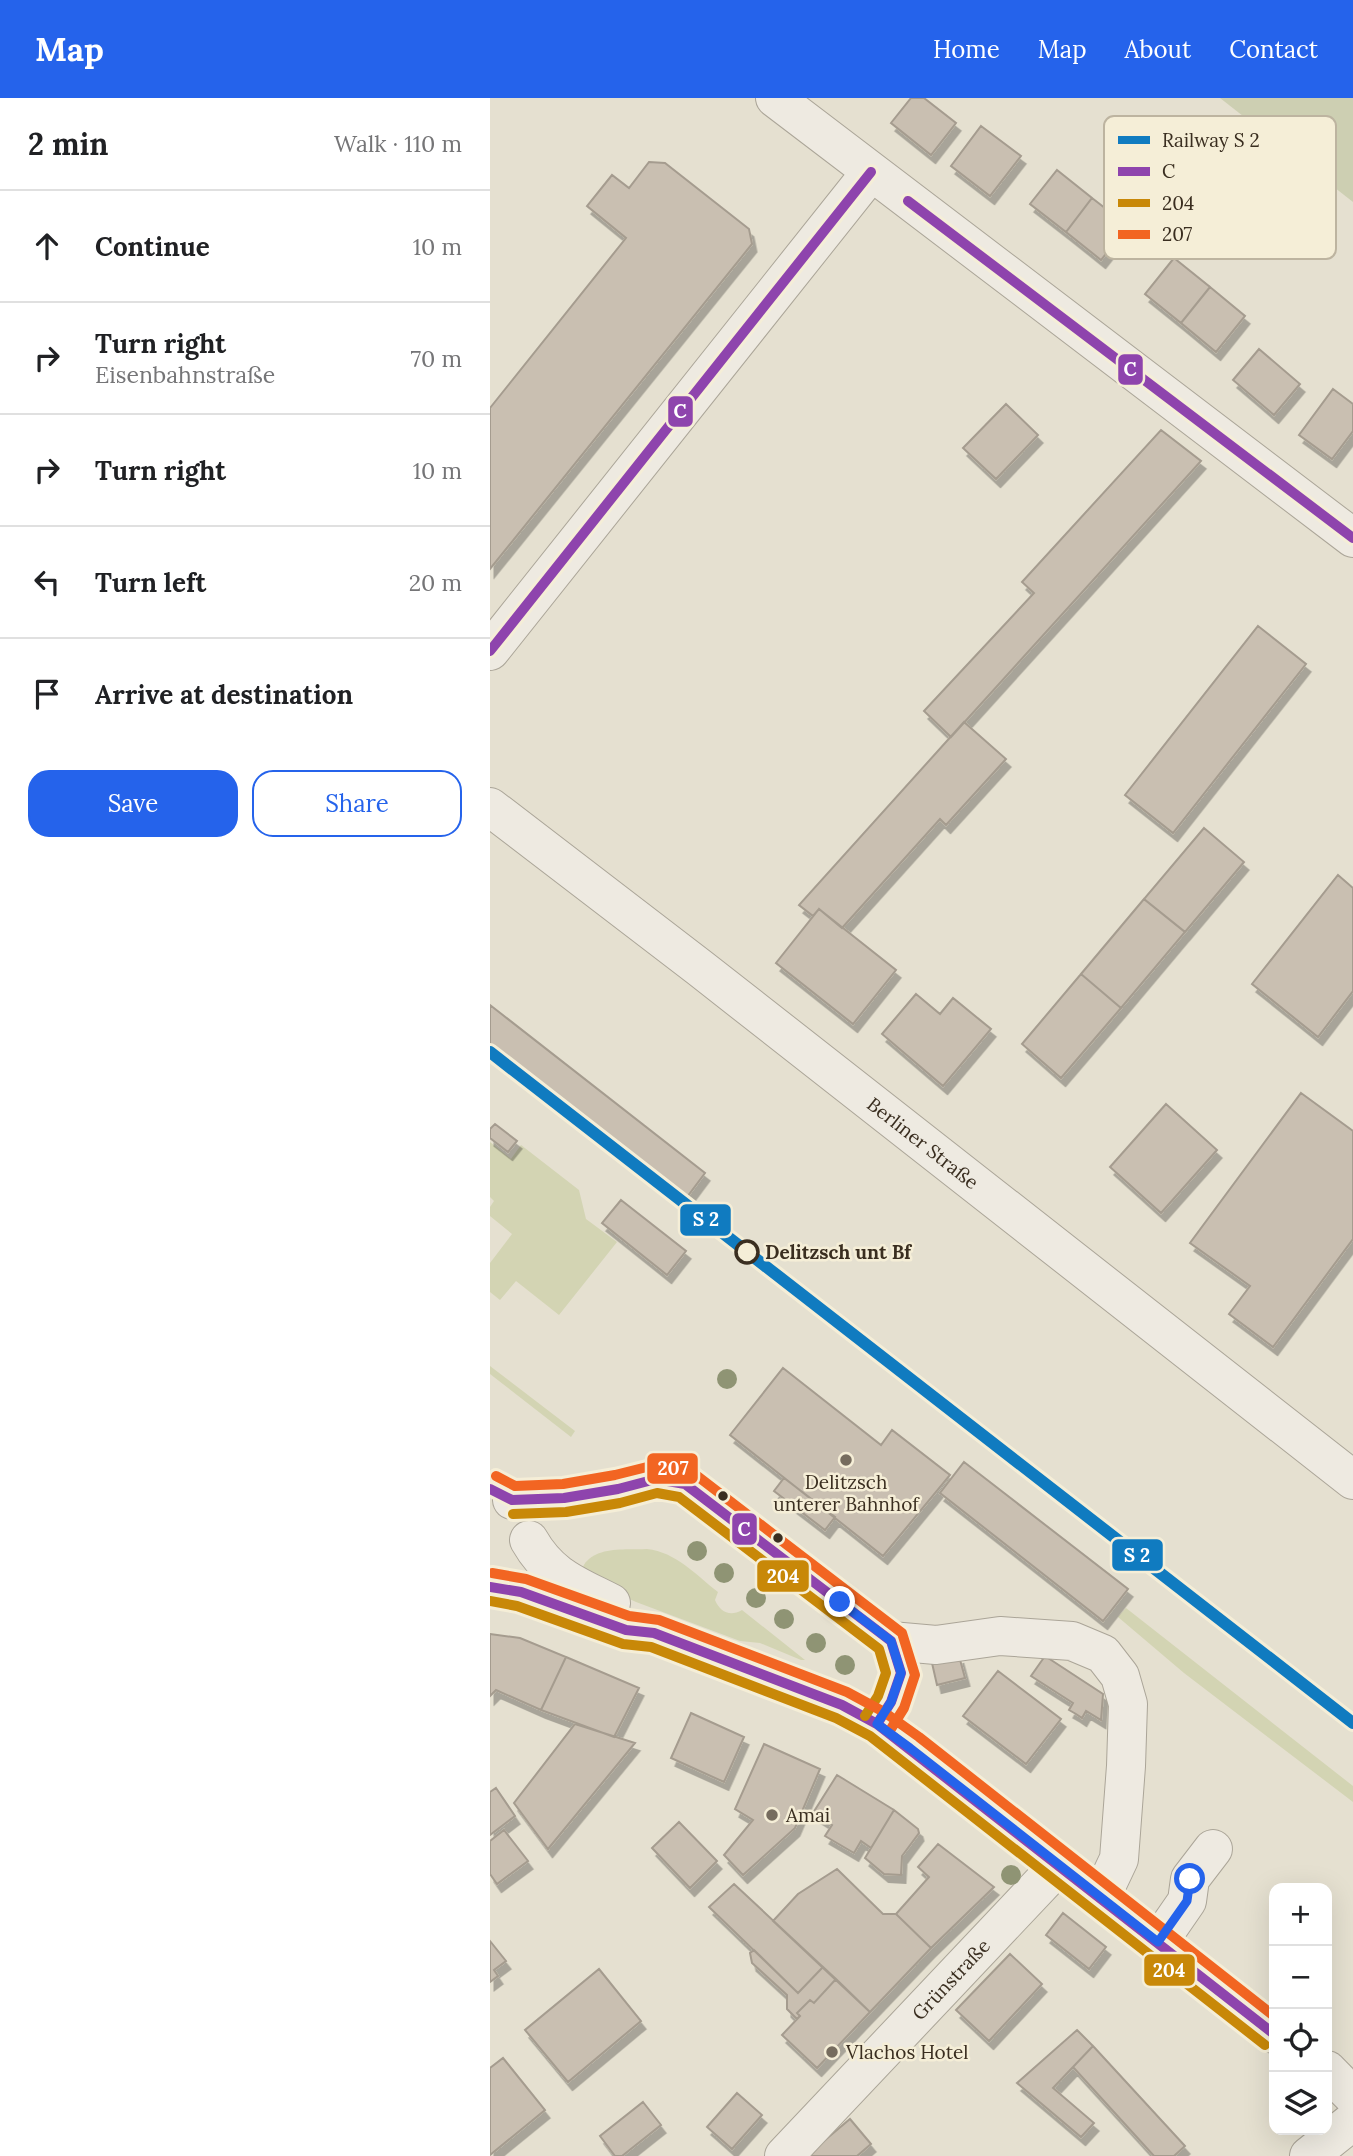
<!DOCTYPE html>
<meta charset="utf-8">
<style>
:root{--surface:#fff;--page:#f6f6f6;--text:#202124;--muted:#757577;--line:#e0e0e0;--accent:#2563eb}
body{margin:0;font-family:Lora,serif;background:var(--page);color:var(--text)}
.controls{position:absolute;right:21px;bottom:21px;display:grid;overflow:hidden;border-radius:14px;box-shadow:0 7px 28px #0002}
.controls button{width:63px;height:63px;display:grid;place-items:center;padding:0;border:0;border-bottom:2px solid var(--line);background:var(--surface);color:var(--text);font:35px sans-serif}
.stop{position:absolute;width:21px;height:21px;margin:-16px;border:5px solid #2563eb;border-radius:50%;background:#fff}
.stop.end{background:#2563eb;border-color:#fff;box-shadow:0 2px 7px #0008}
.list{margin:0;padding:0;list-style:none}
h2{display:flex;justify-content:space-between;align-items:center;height:91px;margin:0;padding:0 28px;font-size:30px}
h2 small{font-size:23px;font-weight:400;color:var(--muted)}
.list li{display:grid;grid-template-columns:46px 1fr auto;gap:21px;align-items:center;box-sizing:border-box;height:112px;padding:0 28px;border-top:2px solid var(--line)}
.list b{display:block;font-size:26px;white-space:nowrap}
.list p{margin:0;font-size:23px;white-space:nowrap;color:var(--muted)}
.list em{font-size:23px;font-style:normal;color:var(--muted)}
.actions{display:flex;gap:14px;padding:21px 28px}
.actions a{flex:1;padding:16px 0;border:2px solid var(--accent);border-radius:21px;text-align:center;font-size:24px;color:var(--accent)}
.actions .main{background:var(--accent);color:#fff}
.icon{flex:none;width:38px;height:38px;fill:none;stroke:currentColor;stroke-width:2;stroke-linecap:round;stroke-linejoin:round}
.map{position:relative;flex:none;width:863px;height:2058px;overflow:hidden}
header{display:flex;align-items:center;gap:42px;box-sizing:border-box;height:98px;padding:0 35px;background:var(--accent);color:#fff}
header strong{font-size:33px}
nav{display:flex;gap:38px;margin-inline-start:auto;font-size:24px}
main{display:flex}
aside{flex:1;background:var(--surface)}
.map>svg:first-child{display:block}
.green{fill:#d3d4b3}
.cemetery{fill:#cdcfb2}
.building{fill:#c9bfb1;stroke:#a59c8f;stroke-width:2;filter:url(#shadow)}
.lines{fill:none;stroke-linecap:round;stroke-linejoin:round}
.minor-casing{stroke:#aba598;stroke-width:40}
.minor{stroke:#eeeae1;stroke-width:38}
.bus-1-casing{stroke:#f5eed7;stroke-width:16}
.bus-2-casing{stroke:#f5eed7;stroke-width:16}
.bus-3-casing{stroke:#f5eed7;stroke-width:16}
.bus-1{stroke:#8e44ad;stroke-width:10}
.bus-2{stroke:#c88808;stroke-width:10}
.bus-3{stroke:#f26522;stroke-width:10}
.rail-1-casing{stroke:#f5eed7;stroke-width:18}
.rail-1{stroke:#107bc0;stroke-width:12}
.tree{fill:#8f9474}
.route{stroke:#2563eb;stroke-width:9}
.stop-dot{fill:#f5eed7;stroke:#3a2e20;stroke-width:3.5}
.poi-dot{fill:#766c5e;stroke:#f5eed7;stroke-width:2.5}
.bus-dot{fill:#3a2e20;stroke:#f5eed7;stroke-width:2.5}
.labels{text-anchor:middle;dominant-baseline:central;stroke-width:5;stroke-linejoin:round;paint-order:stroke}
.street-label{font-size:19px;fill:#3a2e20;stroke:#f5eed7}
.stop-label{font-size:19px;font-weight:bold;fill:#3a2e20;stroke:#f5eed7;text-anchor:start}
.poi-label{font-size:19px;fill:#3a2e20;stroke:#f5eed7;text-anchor:start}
.key{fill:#f5eed7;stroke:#bdb4a0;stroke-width:2}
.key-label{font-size:19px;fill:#3a2e20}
.line-badge{stroke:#f5eed7;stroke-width:2.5}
.badge-label{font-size:19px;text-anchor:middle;font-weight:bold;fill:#fff}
</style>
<header>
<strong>Map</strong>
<nav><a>Home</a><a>Map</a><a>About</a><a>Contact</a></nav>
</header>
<main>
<aside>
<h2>2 min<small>Walk · 110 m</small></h2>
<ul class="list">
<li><svg class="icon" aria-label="ahead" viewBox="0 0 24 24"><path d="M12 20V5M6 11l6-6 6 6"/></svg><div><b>Continue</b></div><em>10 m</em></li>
<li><svg class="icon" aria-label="right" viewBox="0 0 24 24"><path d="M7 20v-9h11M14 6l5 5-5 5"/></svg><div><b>Turn right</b><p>Eisenbahnstraße</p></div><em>70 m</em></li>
<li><svg class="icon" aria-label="right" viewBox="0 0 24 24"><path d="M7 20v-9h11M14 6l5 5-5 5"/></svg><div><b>Turn right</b></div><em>10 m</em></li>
<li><svg class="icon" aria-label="left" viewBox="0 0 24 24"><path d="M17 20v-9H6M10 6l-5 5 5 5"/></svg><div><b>Turn left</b></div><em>20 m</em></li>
<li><svg class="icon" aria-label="arrive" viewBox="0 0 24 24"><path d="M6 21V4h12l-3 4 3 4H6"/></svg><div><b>Arrive at destination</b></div></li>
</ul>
<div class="actions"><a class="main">Save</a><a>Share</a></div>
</aside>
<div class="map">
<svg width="863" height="2058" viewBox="0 0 863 2058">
<defs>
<filter id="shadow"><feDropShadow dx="4.5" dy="8" stdDeviation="0" flood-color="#0004"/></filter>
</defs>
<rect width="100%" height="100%" fill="#e5e0d0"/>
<path class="green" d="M0 1044 21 1061 31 1047 89 1092 96 1121 127 1144 69 1217 26 1183 10 1202 0 1194V1165L22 1136 0 1118V1109L4 1103 0 1099Z
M0 1268 85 1333 81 1339 0 1276Z
M157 1451C186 1454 206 1477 228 1494L225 1502C230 1514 240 1519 252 1512L315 1562H311L270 1545 250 1543 146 1504 90 1478C92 1473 93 1466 97 1463 111 1448 139 1452 157 1451Z
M636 1510 863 1688V1704L694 1575 628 1519Z"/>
<path class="cemetery" d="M730 0H863V104Z"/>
<path class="building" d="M421 0H434L466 25 441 57 401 25Z
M491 28 531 58 500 98 461 68Z
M159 64 175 65 259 131 262 146 0 471V310L136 140 97 108 122 77 139 90Z
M567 72 602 100 576 134 540 106Z
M602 100 638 128 611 162 576 134Z
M684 160 720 189 691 225 655 196Z
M720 189 755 218 726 254 691 225Z
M769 251 810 286 784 317 743 282Z
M843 291 863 306V333L842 361 809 337Z
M516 306 548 337 506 381 473 350Z
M671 332 711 363 461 639 434 613 544 495 532 484Z
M768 528 816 566 683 735 635 697Z
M474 624 516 661 456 727 450 721 352 830 329 811 323 818 309 807Z
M714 730 754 764 695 834 654 801Z
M848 777 863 790V893L828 939 762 886Z
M654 801 695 834 631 910 591 876Z
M329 811 406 872 363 926 286 865Z
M591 876 631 910 571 980 532 946Z
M426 896 450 916 463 900 501 931 453 988 392 936Z
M0 907 215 1075 197 1099 0 946Z
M811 995 863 1033V1141L783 1249 739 1216 760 1188 700 1145Z
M676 1006 727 1052 671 1115 620 1069Z
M5 1026 27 1043 18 1054 0 1040V1031Z
M131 1102 196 1153 177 1177 112 1125Z
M293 1270 391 1347 402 1332 460 1377 393 1458 240 1337Z
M474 1364 638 1491 613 1523 450 1395Z
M294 1380 345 1419 335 1432 284 1393Z
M0 1536 30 1540 76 1559 51 1612 6 1592 0 1598Z
M469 1558 475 1580 447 1587 442 1565Z
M555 1558 613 1596 611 1622 596 1613 592 1620 586 1616 579 1612 583 1605 541 1578Z
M76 1559 149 1590 124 1639 51 1612Z
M508 1573 571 1621 536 1666 473 1618Z
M201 1615 254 1639 234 1684 181 1660Z
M85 1626 145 1645 58 1751 24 1705Z
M274 1646 330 1671 305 1730 253 1777 234 1757 263 1722 245 1711Z
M347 1677 404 1712 381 1750 371 1743 364 1755 335 1738 342 1727 323 1715Z
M6 1690 25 1718 0 1737V1694Z
M404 1712 428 1731 429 1735 412 1758 411 1777 394 1776 375 1760Z
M189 1724 227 1763 200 1790 162 1750Z
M14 1732 38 1763 7 1786 0 1776V1743Z
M448 1746 504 1789 441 1850 406 1816 439 1779 428 1769Z
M347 1771 393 1816H406L441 1850 380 1914 283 1823 308 1796Z
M244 1786 333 1869 308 1895 219 1809Z
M573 1815 616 1849 599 1871 556 1837Z
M0 1843 16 1863 4 1872 8 1878 0 1884Z
M264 1852 308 1895 333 1869 346 1881 324 1905 320 1902 307 1915 310 1918 307 1921 297 1911V1897L262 1865 260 1855Z
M520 1856 552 1886 499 1943 466 1912Z
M109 1871 151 1923 78 1984 35 1932Z
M346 1881 380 1914 327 1970 292 1937 310 1918 307 1915 320 1902 324 1905Z
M587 1932 603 1948 563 1990 604 2025 591 2039 527 1985Z
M603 1948 695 2048 684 2058H664L583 1969Z
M13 1960 55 2012 0 2057V1970Z
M247 1995 272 2017 242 2051 217 2029Z
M153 2004 171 2027 132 2058H125L110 2038Z
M360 2021 381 2046 367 2058H316Z"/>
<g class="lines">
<g class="minor-casing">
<g id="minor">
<path d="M285 0 863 440"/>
<path d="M0 553 381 74"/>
<path id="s1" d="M0 709 210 870 863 1382"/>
<path d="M22 1402 74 1400 128 1391 166 1381 195 1386 401 1543 446 1547 510 1538 582 1543 613 1556 630 1578 638 1606 636 1668 629 1761 611 1799"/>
<path d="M39 1442C60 1479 86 1487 121 1505"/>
<path d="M0 1489 31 1494 136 1532 164 1535 352 1607 387 1626 420 1650 784 1936"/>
<path d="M387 1626 401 1604 411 1575 401 1543"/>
<path d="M668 1845 697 1803 700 1781 723 1751"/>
<path d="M837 1972 863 1998"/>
<path id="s2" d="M294 2058 569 1767"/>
<path d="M819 2058 863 2023"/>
</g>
</g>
<use href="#minor" class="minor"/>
<g class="bus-1-casing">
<path id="bus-1" d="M418 103 863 440
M0 553 381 74
M0 1391 22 1402 74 1400 128 1391 166 1381 195 1386 401 1543 411 1575 401 1604 387 1626
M0 1489 31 1494 136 1532 164 1535 352 1607 387 1626 784 1936"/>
</g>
<g class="bus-2-casing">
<path id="bus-2" d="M23 1416 76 1414 130 1405 167 1395 189 1399 389 1551 396 1575 388 1598 375 1618
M0 1503 27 1508 133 1546 161 1549 346 1620 380 1638 775 1947"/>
</g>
<g class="bus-3-casing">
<path id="bus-3" d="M6 1378 25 1388 73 1386 125 1377 165 1367 202 1374 412 1535 425 1577 414 1610 399 1634
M2 1475 36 1481 139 1518 169 1522 357 1594 394 1614 429 1639 784 1918"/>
</g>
<use href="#bus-1" class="bus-1"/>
<use href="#bus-2" class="bus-2"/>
<use href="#bus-3" class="bus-3"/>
<g class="rail-1-casing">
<path id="rail-1" d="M0 954 863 1625"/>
</g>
<use href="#rail-1" class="rail-1"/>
</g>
<g class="tree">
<circle cx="237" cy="1281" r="10"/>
<circle cx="207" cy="1453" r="10"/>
<circle cx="234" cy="1475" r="10"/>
<circle cx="266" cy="1500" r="10"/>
<circle cx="294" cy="1521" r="10"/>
<circle cx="326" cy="1545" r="10"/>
<circle cx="355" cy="1567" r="10"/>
<circle cx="521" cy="1777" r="10"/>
</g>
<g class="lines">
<path class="route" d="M350 1504 401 1543 411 1575 401 1604 387 1626 420 1650 668 1844 697 1803 700 1781"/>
</g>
<circle class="stop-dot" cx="257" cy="1154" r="11"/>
<g class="poi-dot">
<circle cx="356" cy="1362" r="7"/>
<circle cx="282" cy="1717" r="7"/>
<circle cx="342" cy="1954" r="7"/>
</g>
<g class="bus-dot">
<circle cx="233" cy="1398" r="6"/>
<circle cx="288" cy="1440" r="6"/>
</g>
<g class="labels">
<g class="street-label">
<text stroke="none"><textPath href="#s1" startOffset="548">Berliner Straße</textPath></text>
<text stroke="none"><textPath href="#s2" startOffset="243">Grünstraße</textPath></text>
</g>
<g class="stop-label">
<text x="275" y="1154">Delitzsch unt Bf</text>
</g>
<g class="poi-label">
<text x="356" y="1384" text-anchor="middle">Delitzsch<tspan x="356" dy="22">unterer Bahnhof</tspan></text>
<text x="296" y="1717">Amai</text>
<text x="356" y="1954">Vlachos Hotel</text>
</g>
</g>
<rect x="614" y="18" width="232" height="143" rx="10" class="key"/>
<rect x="628" y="38" width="32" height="8" fill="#107bc0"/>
<rect x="628" y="69" width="32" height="9" fill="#8e44ad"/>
<rect x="628" y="101" width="32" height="8" fill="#c88808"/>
<rect x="628" y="132" width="32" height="9" fill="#f26522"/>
<g class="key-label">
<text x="672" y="49">Railway S 2</text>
<text x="672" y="80">C</text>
<text x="672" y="112">204</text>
<text x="672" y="143">207</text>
</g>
<g class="line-badge">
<rect x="627" y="255" width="27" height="33" rx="7" fill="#8e44ad"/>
<rect x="177" y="297" width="27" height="33" rx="7" fill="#8e44ad"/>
<rect x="189" y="1105" width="53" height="34" rx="7" fill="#107bc0"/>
<rect x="156" y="1354" width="53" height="33" rx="7" fill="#f26522"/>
<rect x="241" y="1414" width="27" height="34" rx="7" fill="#8e44ad"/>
<rect x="621" y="1440" width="53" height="34" rx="7" fill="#107bc0"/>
<rect x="266" y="1461" width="54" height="34" rx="7" fill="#c88808"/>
<rect x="653" y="1855" width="53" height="34" rx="7" fill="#c88808"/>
</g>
<g class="badge-label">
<text x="640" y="278">C</text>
<text x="190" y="320">C</text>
<text x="216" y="1128">S 2</text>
<text x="183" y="1377">207</text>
<text x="254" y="1438">C</text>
<text x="647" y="1464">S 2</text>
<text x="293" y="1485">204</text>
<text x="679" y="1879">204</text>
</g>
</svg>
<div class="controls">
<button>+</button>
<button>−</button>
<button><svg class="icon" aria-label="locate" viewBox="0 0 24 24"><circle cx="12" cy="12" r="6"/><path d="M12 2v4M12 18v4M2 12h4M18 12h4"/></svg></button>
<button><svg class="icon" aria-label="layers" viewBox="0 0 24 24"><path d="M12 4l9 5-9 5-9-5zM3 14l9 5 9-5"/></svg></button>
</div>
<div class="stop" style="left:700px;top:1781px"></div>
<div class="stop end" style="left:350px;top:1504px"></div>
</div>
</main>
